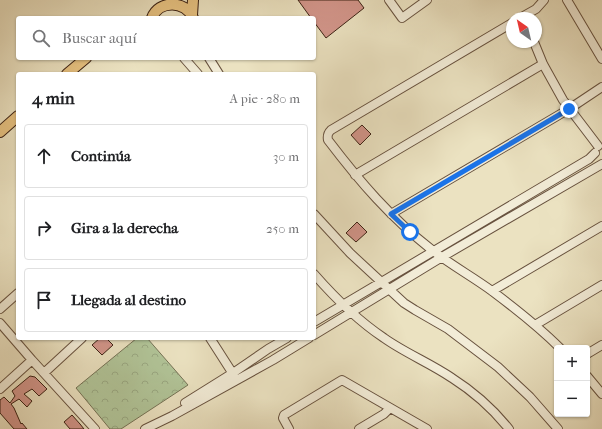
<!DOCTYPE html>
<html lang="es">
<meta charset="utf-8">
<style>
:root{--surface:#fff;--page:#f2f2f2;--text:#202124;--muted:#757577;--line:#e0e0e0}
body{margin:0;font-family:"IM FELL French Canon",serif;background:var(--page);color:var(--text)}
.controls{position:absolute;right:12px;bottom:12px;display:grid;overflow:hidden;border-radius:4px;box-shadow:0 1px 3px #0004}
.controls button{width:36px;height:36px;display:grid;place-items:center;padding:0;border:0;border-bottom:1px solid var(--line);background:var(--surface);color:var(--text);font:20px sans-serif}
.compass{position:absolute;left:506px;top:12px;width:36px;height:36px;border-radius:50%;background:var(--surface);box-shadow:0 1px 3px #0004;rotate:326deg}
.stop{position:absolute;width:12px;height:12px;margin:-9px;border:3px solid #1a73e8;border-radius:50%;background:#fff}
.stop.end{background:#1a73e8;border-color:#fff;box-shadow:0 1px 4px #0008}
.list{margin:0;padding:0;list-style:none}
h2{display:flex;justify-content:space-between;align-items:center;height:52px;margin:0;padding:0 16px;font-size:17px}
h2 small{font-size:13px;font-weight:400;color:var(--muted)}
.list li{display:grid;grid-template-columns:26px 1fr auto;gap:12px;align-items:center;box-sizing:border-box;height:64px;margin:0 8px 8px;padding:0 8px;border:1px solid var(--line);border-radius:4px}
.list b{display:block;font-size:15px;white-space:nowrap}
.list em{font-size:13px;font-style:normal;color:var(--muted)}
.icon{flex:none;width:22px;height:22px;fill:none;stroke:currentColor;stroke-width:2;stroke-linecap:round;stroke-linejoin:round}
.map{position:relative;flex:none;width:602px;height:429px;overflow:hidden}
.search{position:absolute;background:var(--surface);box-shadow:0 1px 3px #0004;left:16px;top:16px;width:300px;height:44px;display:flex;align-items:center;gap:10px;box-sizing:border-box;padding:0 14px;border-radius:4px;color:var(--muted);font-size:15px}
.panel{position:absolute;background:var(--surface);box-shadow:0 1px 3px #0004;left:16px;top:72px;width:300px;height:268px;border-radius:4px}
.map>svg:first-child{display:block}
.forest{fill:url(#forest-crowns);stroke:#767356}
.building{fill:#d2958a;stroke:#3c2214}
.lines{fill:none;stroke-linecap:round;stroke-linejoin:round}
.minor-casing{stroke:#68523f;stroke-width:10}
.major-casing{stroke:#3c2214;stroke-width:12}
.minor{stroke:#f2ecd7;stroke-width:8}
.major{stroke:#e6c180;stroke-width:10}
.route{stroke:#1a73e8;stroke-width:5}
</style>
<div class="map">
<svg width="602" height="429" viewBox="0 0 602 429">
<defs>
<pattern id="forest-crowns" width="20" height="18" patternUnits="userSpaceOnUse"><rect width="20" height="18" fill="#b1c498"/><path d="M2 6a3 3 0 1 1 6 0M12 15a3 3 0 1 1 6 0" fill="none" stroke="#99a882"/></pattern>
</defs>
<rect width="100%" height="100%" fill="#ebe2c1"/>
<filter id="stains"><feTurbulence type="fractalNoise" baseFrequency=".005" numOctaves="4"/><feColorMatrix values="0 0 0 0 .2 0 0 0 0 .09 0 0 0 0 .02 0 0 0 .5 -.17"/></filter>
<radialGradient id="worn" r=".72"><stop offset=".6" stop-color="#630" stop-opacity="0"/><stop offset="1" stop-color="#630" stop-opacity=".3"/></radialGradient>
<path class="forest" d="M137 338H147L188 385 121 429H110L76 388Z"/>
<path class="building" d="M298 0H358L364 8 326 38 314 22V18H311Z
M362 125 371 134 360 145 351 135Z
M357 222 367 232 356 242 346 233Z
M100 338H106L113 345 102 355 92 345Z
M30 376 35 377 47 389 39 396 32 389 24 394 32 401 27 407 19 399 11 404 14 408 21 424 22 423 27 429H14L0 413V400L4 397 10 403 15 396 12 391Z
M72 415 80 424 84 429H70L64 422Z"/>
<g class="lines">
<g class="minor-casing">
<path id="minor" d="M389 0 402 18 427 0
M567 0 602 59
M520 18 536 9 544 0
M512 23 331 130C328 133 327 135 328 140 360 182 390 217 432 250 451 265 473 277 492 291 516 309 539 327 560 348
M534 42 543 64 563 100 598 146
M184 58 198 74
M209 58 219 74
M355 175 543 64
M314 214 350 253 404 303 415 310 448 329 498 367 530 397 558 429
M391 214 569 109 602 87
M314 274C335 298 357 320 384 338 405 353 430 363 452 378 474 392 493 409 509 429
M492 291 602 226
M0 309 18 293
M314 322 589 159 595 153
M0 323 32 360 95 429
M535 325 602 285
M314 335 442 257 602 164
M210 338 235 377
M587 354 602 345
M44 373 82 338
M587 376 602 394
M0 389 32 360
M185 403 233 373 268 349 287 338
M145 429 172 416 273 360 309 338
M289 429 283 418 284 415 342 380 427 429
M359 429 384 414 390 408"/>
</g>
<g class="major-casing">
<path id="major" d="M192 15 193 0
M152 18C158 0 186 0 193 18
M67 74 86 58
M0 132 18 116"/>
</g>
<use href="#minor" class="minor"/>
<use href="#major" class="major"/>
</g>
<g class="lines">
<path class="route" d="M410 232 391 214 569 109"/>
</g>
<rect width="100%" height="100%" filter="url(#stains)"/>
<rect width="100%" height="100%" fill="url(#worn)"/>
</svg>
<div class="controls">
<button>+</button>
<button>−</button>
</div>
<svg class="compass" viewBox="-18 -18 36 36"><path d="M0-13l5 13h-10z" fill="#e53935"/><path d="M0 13l5-13h-10z" fill="#757577"/></svg>
<div class="stop" style="left:410px;top:232px"></div>
<div class="stop end" style="left:569px;top:109px"></div>
<div class="search"><svg class="icon" aria-label="search" viewBox="0 0 24 24"><circle cx="10" cy="10" r="6"/><path d="M15 15l6 6"/></svg>Buscar aquí</div>
<section class="panel">
<h2>4 min<small>A pie · 280 m</small></h2>
<ul class="list">
<li><svg class="icon" aria-label="ahead" viewBox="0 0 24 24"><path d="M12 20V5M6 11l6-6 6 6"/></svg><div><b>Continúa</b></div><em>30 m</em></li>
<li><svg class="icon" aria-label="right" viewBox="0 0 24 24"><path d="M7 20v-9h11M14 6l5 5-5 5"/></svg><div><b>Gira a la derecha</b></div><em>250 m</em></li>
<li><svg class="icon" aria-label="arrive" viewBox="0 0 24 24"><path d="M6 21V4h12l-3 4 3 4H6"/></svg><div><b>Llegada al destino</b></div></li>
</ul>
</section>
</div>
